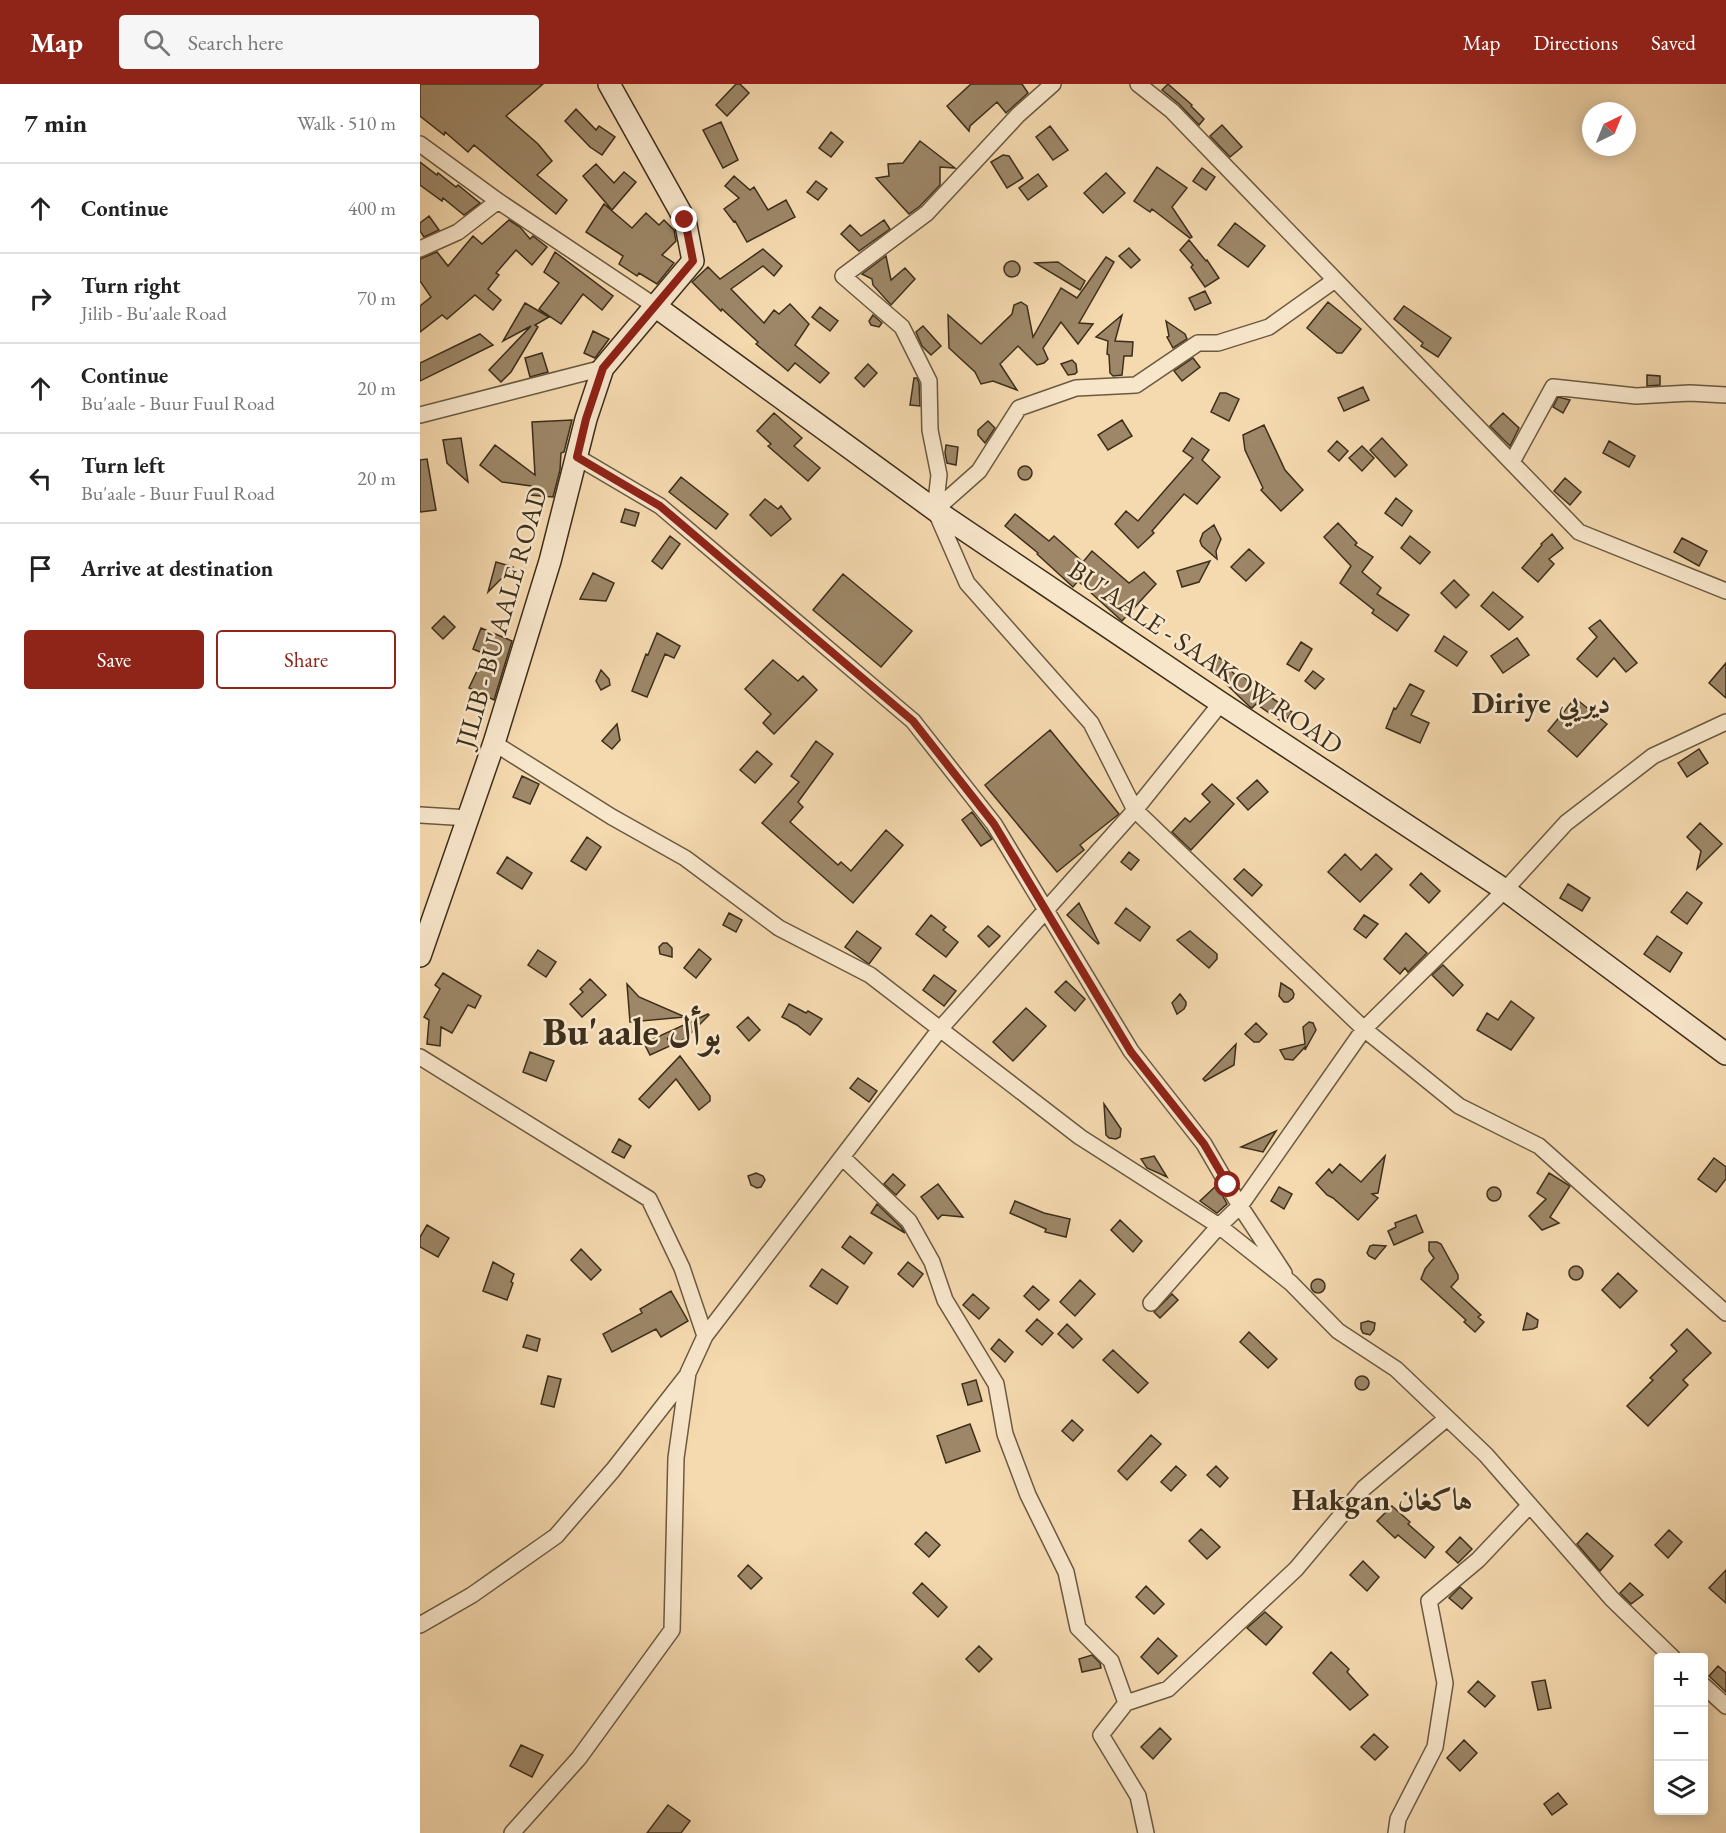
<!DOCTYPE html>
<meta charset="utf-8">
<style>
:root{--surface:#fff;--page:#f6f6f6;--text:#222;--muted:#767676;--line:#e0e0e0;--accent:#8f2418}
body{margin:0;font-family:"EB Garamond",Amiri,serif;background:var(--page);color:var(--text)}
.controls{position:absolute;right:18px;bottom:18px;display:grid;overflow:hidden;border-radius:6px;box-shadow:0 3px 15px #0003}
.controls button{width:54px;height:54px;display:grid;place-items:center;padding:0;border:0;border-bottom:2px solid var(--line);background:var(--surface);color:var(--text);font:30px sans-serif}
.compass{position:absolute;left:1162px;top:18px;width:54px;height:54px;border-radius:50%;background:var(--surface);box-shadow:0 3px 15px #0003;rotate:43deg}
.stop{position:absolute;width:18px;height:18px;margin:-14px;border:4px solid #8f2418;border-radius:50%;background:#fff}
.stop.end{background:#8f2418;border-color:#fff;box-shadow:0 2px 6px #0008}
.list{margin:0;padding:0;list-style:none}
h2{display:flex;justify-content:space-between;align-items:center;height:78px;margin:0;padding:0 24px;font-size:26px}
h2 small{font-size:20px;font-weight:400;color:var(--muted)}
.list li{display:grid;grid-template-columns:39px 1fr auto;gap:18px;align-items:center;box-sizing:border-box;height:90px;padding:0 24px;border-top:2px solid var(--line)}
.list b{display:block;font-size:22px;white-space:nowrap}
.list p{margin:0;font-size:20px;white-space:nowrap;color:var(--muted)}
.list em{font-size:20px;font-style:normal;color:var(--muted)}
.actions{display:flex;gap:12px;padding:18px 24px}
.actions a{flex:1;padding:14px 0;border:2px solid var(--accent);border-radius:6px;text-align:center;font-size:21px;color:var(--accent)}
.actions .main{background:var(--accent);color:#fff}
.icon{flex:none;width:33px;height:33px;fill:none;stroke:currentColor;stroke-width:2;stroke-linecap:round;stroke-linejoin:round}
.map{position:relative;flex:none;width:1306px;height:1749px;overflow:hidden}
header{display:flex;align-items:center;gap:36px;box-sizing:border-box;height:84px;padding:0 30px;background:var(--accent);color:#fff}
header strong{font-size:28px}
nav{display:flex;gap:33px;margin-inline-start:auto;font-size:21px}
.search{width:420px;height:54px;background:var(--page);display:flex;align-items:center;gap:15px;box-sizing:border-box;padding:0 21px;border-radius:6px;color:var(--muted);font-size:22px}
main{display:flex}
aside{flex:1;background:var(--surface)}
.map>svg:first-child{display:block}
.building{fill:#9d8768;stroke:#3d2f1b;stroke-width:1.5}
.lines{fill:none;stroke-linecap:round;stroke-linejoin:round}
.street-casing{stroke:#6b5a40;stroke-width:18}
.secondary-casing{stroke:#3d2f1b;stroke-width:24}
.street{stroke:#f8e6cb;stroke-width:15}
.secondary{stroke:#f8e6cb;stroke-width:21}
.route{stroke:#8f2418;stroke-width:8}
.labels{text-anchor:middle;dominant-baseline:central;stroke-width:5;stroke-linejoin:round;paint-order:stroke}
.street-label{font-size:27px;fill:#3d2f1b;stroke:#f8e6cb}
.quarter-label{font-size:30px;font-weight:bold;fill:#3d2f1b;stroke:#f8e6cb}
.town-label{font-size:39px;font-weight:bold;fill:#3d2f1b;stroke:#f8e6cb}
</style>
<header>
<strong>Map</strong>
<div class="search"><svg class="icon" aria-label="search" viewBox="0 0 24 24"><circle cx="10" cy="10" r="6"/><path d="M15 15l6 6"/></svg>Search here</div>
<nav><a>Map</a><a>Directions</a><a>Saved</a></nav>
</header>
<main>
<aside>
<h2>7 min<small>Walk · 510 m</small></h2>
<ul class="list">
<li><svg class="icon" aria-label="ahead" viewBox="0 0 24 24"><path d="M12 20V5M6 11l6-6 6 6"/></svg><div><b>Continue</b></div><em>400 m</em></li>
<li><svg class="icon" aria-label="right" viewBox="0 0 24 24"><path d="M7 20v-9h11M14 6l5 5-5 5"/></svg><div><b>Turn right</b><p>Jilib - Bu'aale Road</p></div><em>70 m</em></li>
<li><svg class="icon" aria-label="ahead" viewBox="0 0 24 24"><path d="M12 20V5M6 11l6-6 6 6"/></svg><div><b>Continue</b><p>Bu'aale - Buur Fuul Road</p></div><em>20 m</em></li>
<li><svg class="icon" aria-label="left" viewBox="0 0 24 24"><path d="M17 20v-9H6M10 6l-5 5 5 5"/></svg><div><b>Turn left</b><p>Bu'aale - Buur Fuul Road</p></div><em>20 m</em></li>
<li><svg class="icon" aria-label="arrive" viewBox="0 0 24 24"><path d="M6 21V4h12l-3 4 3 4H6"/></svg><div><b>Arrive at destination</b></div></li>
</ul>
<div class="actions"><a class="main">Save</a><a>Share</a></div>
</aside>
<div class="map">
<svg width="1306" height="1749" viewBox="0 0 1306 1749">
<rect width="100%" height="100%" fill="#f5d9af"/>
<filter id="stains"><feTurbulence type="fractalNoise" baseFrequency=".00333" numOctaves="4"/><feColorMatrix values="0 0 0 0 .2 0 0 0 0 .09 0 0 0 0 .02 0 0 0 .5 -.17"/></filter>
<radialGradient id="worn" r=".72"><stop offset=".6" stop-color="#630" stop-opacity="0"/><stop offset="1" stop-color="#630" stop-opacity=".3"/></radialGradient>
<path class="building" d="M0 0H123L86 32 118 60 132 77 117 91 147 116 136 130 54 61 48 68 25 48 24 51 0 32Z
M316 0H320L329 9 307 32 296 21Z
M551 0H602L608 9 586 29 577 18 550 42 549 47 527 22Z
M748 0 772 21 771 22 784 35 779 41 759 20 742 6Z
M156 25 176 46 179 42 195 53 182 71 170 63 145 37Z
M301 38 318 76 303 84 283 46Z
M802 41 822 63 810 73 790 52Z
M630 42 648 66 633 76 616 53Z
M411 48 423 58 411 73 399 64Z
M500 57 535 84 520 83V101L500 122 489 130 456 94 469 92 468 80 483 79Z
M583 71 589 72 603 94 587 104 571 78Z
M0 78 17 91 18 89 36 103 38 101 60 119 44 131 23 114 22 117 0 101Z
M176 80 194 99 204 88 216 98 192 126 163 92Z
M737 83 767 104 752 123 772 153 770 154 732 125 730 128 714 117Z
M782 84 795 93 786 106 773 97Z
M686 89 705 109 683 129 664 109Z
M618 90 627 102 608 116 599 104Z
M314 92 330 106 334 103 348 126 366 116 375 133 327 158 315 137 314 138 304 125 319 114 305 102Z
M396 97 407 105 398 116 387 108Z
M184 120 212 144 226 129 239 141 244 136 254 146 256 157 242 171 254 179 237 200 219 189 217 192 199 180 203 172 166 148Z
M9 132 19 146 4 153 0 147V139Z
M89 136 100 143 110 155 113 152 127 163 112 181 96 166 76 189 79 191 68 205 81 216 73 226 55 211 27 235 22 231 0 248V222L11 213 0 197V175L17 168 28 182 53 152 62 160Z
M464 136 470 145 439 167 421 150 430 141 441 152Z
M815 139 845 162 828 183 798 161Z
M769 156 786 177 787 176 799 194 785 203 771 183 773 181 760 166Z
M709 164 720 176 711 184 699 172Z
M343 165 362 182 354 192 343 182 311 205 344 239 354 226 359 230 370 220 389 240 375 261 409 289 400 299 375 279 368 287 336 260 338 258 302 225 301 227 272 198 288 183 300 195Z
M135 168 193 212 182 226 163 210 141 240 119 225 139 199 124 188Z
M466 172 471 196 485 184 495 195 471 221 453 201 452 195 442 190Z
M686 173 694 178 659 239 673 240 658 260 641 238 623 264 628 275 624 279 617 281 598 262 580 280 597 306 573 297 561 300 555 288 529 264 528 231 561 260 592 230 594 221 601 218 607 222 613 253 641 204 657 214Z
M584 185a8 8 0 1 1 16 0a8 8 0 1 1-16 0Z
M638 178 665 197 660 206 615 179Z
M785 207 791 219 775 226 769 214Z
M908 218 941 245 922 269H917L887 244Z
M105 219 129 233 115 241 118 243 91 288 81 298 69 286 111 242 83 257Z
M984 222 1031 254 1018 273 1001 262 1003 259 974 235Z
M400 223 418 237 410 247 392 233Z
M453 231 462 239 459 243 451 241 449 237Z
M702 231 695 257 713 258 712 272H704L702 291 693 292 690 289 689 271 687 270 688 257 676 253Z
M746 237 765 250 767 255 753 264 747 253 749 252Z
M503 242 521 262 511 271 502 262 496 248Z
M173 247 189 255 175 274 164 269Z
M60 250 73 261 0 297V279Z
M122 269 128 288 110 293 105 274Z
M773 274 780 283 762 297 754 287Z
M652 276 656 280 657 288 655 290 648 291 641 280Z
M448 280 457 289 444 303 435 294Z
M1227 291 1240 292V301L1227 302Z
M494 294H497L499 299 500 322 490 321Z
M943 303 949 316 924 327 918 314Z
M800 309H806L819 315 809 337 791 328Z
M1138 313 1150 316 1143 329 1133 323Z
M354 329 382 354 374 362 400 384 388 397 348 362 351 360 337 347Z
M1083 329 1099 344 1090 362 1070 342Z
M152 336 144 368 141 369 140 386 133 413 110 411 111 402 82 398 60 381 75 361 115 391 112 338Z
M702 336 712 352 688 366 678 351Z
M568 337 575 344 565 359 558 351V346Z
M844 341 865 386 883 406 861 427 841 406 843 404 825 366 823 351Z
M41 354 48 398 27 379 23 356Z
M772 354 789 366 782 376 800 393 777 420 764 410 732 447 734 449 718 464 695 440 706 427 718 437 773 374 763 367Z
M962 354 987 381 975 393 950 366Z
M917 357 928 367 919 377 908 367Z
M1189 357 1215 372 1209 383 1183 369Z
M526 361 538 363 536 381 527 379 525 369Z
M942 362 954 374 942 387 929 374Z
M7 375 16 426 0 428V376Z
M598 389a7 7 0 1 1 14 0a7 7 0 1 1-14 0Z
M261 393 308 430 296 445 249 408Z
M1145 394 1161 408 1150 421 1134 407Z
M976 414 992 427 982 442 965 429Z
M345 415 358 425 361 422 371 435 351 452 330 431Z
M205 425 219 429 215 442 201 438Z
M595 430 629 457 634 452 663 478 672 467 709 499 724 488 736 500 702 537 658 497 653 503 617 470 618 469 585 442Z
M918 439 937 459 935 461 953 473 942 488 961 504 957 510 989 531 977 547 952 529 954 526 920 499 931 482 904 453Z
M794 441 801 455 796 467 797 475 782 462 780 457 783 449Z
M1132 450 1143 464 1129 475 1134 480 1118 498 1102 484 1122 461 1121 460Z
M250 452 260 460 242 485 232 477Z
M990 452 1010 468 1000 480 981 464Z
M1262 454 1287 467 1279 482 1254 468Z
M829 465 844 479 826 497 811 483Z
M790 477 779 498 762 503 757 487Z
M76 478 93 483 68 508Z
M173 489 194 499 186 517 160 515Z
M423 490 492 547 461 583 393 526Z
M1034 496 1049 511 1036 524 1021 509Z
M1073 508 1103 533 1089 546 1061 522Z
M24 532 35 543 23 555 12 544Z
M1180 536 1217 579 1206 588 1194 574 1177 593 1157 575 1177 553 1169 544Z
M61 544 92 557 74 616 49 604 65 570 53 565Z
M237 549 260 562 254 574 245 570 227 613 212 607 226 570 228 571Z
M1024 552 1047 568 1037 582 1015 567Z
M1097 554 1109 571 1083 589 1071 572Z
M881 558 892 565 879 587 867 580Z
M799 573 816 592 819 588 844 613 846 610 872 628 864 639 836 620 832 624 830 623 805 599 790 582Z
M353 576 378 597 383 592 397 606 354 650 343 639 351 630 325 605Z
M1306 579V614L1289 599Z
M181 586 189 595 190 601 181 606 176 597Z
M893 587 904 595 895 605 885 597Z
M990 600 1004 607 991 631 1009 639 1000 659 966 644 974 624 976 625Z
M1155 614 1187 640 1157 673 1128 647Z
M197 640 200 656 192 665 182 657Z
M630 646 699 730 660 761 664 766 637 788 565 701Z
M396 657 413 670 378 718 383 723 370 738 418 781 421 778 431 787 466 746 483 761 433 819 342 739 379 698 371 692Z
M1279 665 1288 679 1267 693 1258 679Z
M337 667 352 680 335 699 320 686Z
M102 692 119 700 110 720 93 713Z
M837 696 848 708 828 726 817 714Z
M792 700 814 720 771 766 752 748 765 734 770 738 790 718 782 710Z
M552 728 572 755 561 762 542 736Z
M1280 739 1302 760 1277 785 1281 767 1267 753Z
M167 753 181 763 166 786 151 777Z
M709 768 719 776 711 786 701 778Z
M925 770 941 786 956 770 972 785 940 818 908 788Z
M87 773 112 789 102 805 77 789Z
M824 785 842 801 832 812 814 795Z
M1001 789 1020 807 1009 819 990 801Z
M1148 800 1170 814 1162 827 1140 814Z
M1267 808 1282 819 1267 840 1251 828Z
M659 819 679 859 678 860 647 831Z
M706 824 730 843 720 857 695 839Z
M309 829 322 836 316 848 303 841Z
M511 831 526 843 523 846 538 858 526 873 496 850Z
M944 831 958 840 946 854 934 845Z
M568 842 580 852 569 863 558 852Z
M437 847 461 864 449 880 425 863Z
M770 847 797 870V875L789 884 757 856Z
M986 849 1007 869 988 888 985 884 980 890 964 875Z
M1237 852 1262 869 1250 888 1224 870Z
M243 859H247L252 864V873L240 870 239 863Z
M279 865 291 875 276 894 264 884Z
M118 866 136 878 126 893 108 881Z
M1023 881 1043 901 1033 912 1012 891Z
M23 889 61 912 55 924 48 921 32 949 21 943 20 962 7 960 9 936 4 933 20 905 15 901Z
M514 891 536 907 524 922 503 906Z
M170 895 186 911 162 933 150 920 163 908 160 905Z
M646 897 665 915 655 927 635 908Z
M861 899 872 906 874 910 873 914 868 918H864L859 912Z
M207 900 219 913 265 933 210 938Z
M760 910 766 918V921L764 925 757 930 752 919Z
M1091 917 1114 934 1091 966 1057 946 1067 929 1078 936Z
M369 920 386 929 388 927 402 935 390 951 377 941 362 933Z
M606 924 626 942 593 977 573 958Z
M288 930 289 931 265 955 254 960 247 954 252 961 230 971 224 959Z
M328 933 340 946 329 957 317 943Z
M889 938 893 939 896 946 885 966V963L873 976 865 975 860 966 885 960 883 943Z
M836 939 847 950 839 958H834L825 950Z
M816 960 814 981 785 997 783 995Z
M110 968 134 977 126 997 103 988Z
M260 972 290 1012V1017L279 1026 256 995 229 1024 219 1015Z
M438 994 457 1007 449 1018 430 1004Z
M684 1020 701 1045 700 1053 696 1055 689 1054 686 1051Z
M856 1047 843 1068 821 1063Z
M199 1055 211 1062 204 1074 192 1068Z
M734 1072 747 1093 727 1084 721 1075Z
M965 1072 958 1109 952 1110 958 1114 938 1136 913 1114 907 1111 896 1099 909 1085 912 1089 920 1080 941 1098Z
M1294 1074 1306 1083V1095L1296 1108 1278 1095Z
M336 1089 343 1092 345 1096 341 1103 337 1104 331 1101 328 1092Z
M1129 1089 1150 1102 1130 1133 1139 1139 1122 1146 1109 1132 1126 1115 1117 1109Z
M473 1090 485 1101 476 1111 464 1100Z
M518 1100 543 1133 522 1131 518 1135 501 1113Z
M797 1101 807 1120 797 1129 780 1117Z
M859 1103 872 1110 864 1125 851 1117Z
M1067 1110a7 7 0 1 1 14 0a7 7 0 1 1-14 0Z
M595 1117 624 1129 650 1135 646 1153 625 1148 626 1145 590 1129Z
M457 1120 481 1143 485 1149 451 1129Z
M996 1131 1003 1148 974 1161 968 1147 976 1143 975 1139Z
M700 1136 722 1157 713 1168 691 1146Z
M7 1141 29 1154 18 1173 0 1163V1153Z
M430 1152 452 1169 444 1180 422 1163Z
M1009 1158H1017L1021 1160 1038 1191V1195L1031 1203 1061 1231 1058 1233 1064 1238 1055 1248 1044 1238 1046 1236 1001 1195 1005 1185 1014 1174 1009 1167Z
M953 1161 966 1162 955 1175 949 1172 947 1169 950 1162Z
M161 1165 181 1186 171 1196 151 1176Z
M73 1178 94 1190 91 1198 93 1199 87 1216 63 1207Z
M488 1178 503 1190 493 1203 478 1190Z
M1149 1189a7 7 0 1 1 14 0a7 7 0 1 1-14 0Z
M402 1185 428 1203 417 1220 390 1202Z
M1198 1189 1217 1207 1200 1224 1182 1206Z
M891 1202a7 7 0 1 1 14 0a7 7 0 1 1-14 0Z
M660 1196 675 1210 655 1232 640 1218Z
M613 1202 629 1216 619 1226 604 1212Z
M251 1207 268 1237 241 1253 236 1245 192 1268 183 1250 222 1229 220 1225Z
M553 1210 569 1224 559 1235 543 1221Z
M752 1210 758 1216 740 1234 734 1228Z
M1107 1229 1118 1236 1117 1243 1113 1245 1103 1246Z
M617 1235 633 1249 622 1261 606 1247Z
M948 1237 955 1239 954 1246 950 1251 943 1249 941 1245V1239Z
M647 1240 662 1255 653 1264 638 1250Z
M1267 1245 1291 1269 1263 1296 1268 1301 1228 1342 1207 1322 1233 1296 1230 1294 1257 1267 1251 1261Z
M829 1248 857 1275 848 1284 820 1258Z
M107 1251 120 1255 117 1267 103 1263Z
M579 1255 593 1268 585 1278 571 1265Z
M693 1266 728 1299 718 1309 683 1276Z
M935 1299a7 7 0 1 1 14 0a7 7 0 1 1-14 0Z
M128 1292 141 1295 134 1323 121 1320Z
M556 1296 562 1317 548 1321 542 1300Z
M652 1336 663 1346 653 1357 642 1347Z
M550 1340 560 1367 526 1379 517 1352Z
M731 1351 741 1360 707 1396 698 1387Z
M756 1382 766 1391 751 1407 741 1398Z
M796 1382 808 1394 800 1403 787 1391Z
M972 1422 990 1438 988 1440 1014 1463 1005 1474 978 1451 975 1454 957 1437Z
M781 1445 800 1463 787 1475 769 1457Z
M1249 1446 1262 1458 1248 1474 1235 1461Z
M506 1448 520 1461 509 1473 495 1460Z
M1167 1449 1193 1472 1180 1487 1157 1460Z
M1040 1453 1052 1465 1038 1479 1026 1468Z
M943 1477 959 1493 947 1507 930 1491Z
M328 1481 342 1494 331 1505 318 1492Z
M1306 1486V1519L1289 1504Z
M502 1499 527 1523 518 1533 493 1509Z
M1210 1499 1223 1511 1211 1520 1200 1509Z
M726 1502 744 1520 734 1530 716 1513Z
M1040 1503 1052 1514 1042 1525 1029 1514Z
M845 1528 862 1543 846 1561 827 1544Z
M738 1554 757 1572 738 1590 721 1573Z
M559 1562 572 1575 559 1588 546 1575Z
M911 1568 929 1585 927 1588 948 1611 930 1626 893 1589Z
M672 1571 680 1579 681 1584 662 1588 659 1575Z
M1298 1582 1306 1589V1608L1289 1592Z
M1125 1596 1131 1624 1118 1626 1112 1598Z
M1058 1597 1075 1612 1065 1623 1048 1608Z
M740 1644 751 1655 733 1675 721 1663Z
M954 1650 968 1663 955 1676 941 1663Z
M1044 1656 1057 1669 1040 1687 1027 1674Z
M101 1661 123 1671 112 1693 90 1682Z
M1138 1709 1147 1720 1132 1731 1124 1720Z
M248 1721 270 1737 261 1749H227Z"/>
<g class="lines">
<g class="street-casing">
<path id="street" d="M633 0 598 31 507 129 423 192 482 243 509 297 510 346 519 391 515 426 547 499 671 639 715 726 944 945 1039 1022 1119 1062 1306 1229
M718 0 752 27 1159 448 1306 507
M0 60 78 117 235 222
M0 165 38 148 78 117
M0 331 183 284
M157 373 240 422 493 637 574 740 711 967 784 1060 820 1122 864 1189
M1092 378 1133 303 1216 312 1270 309 1306 311
M515 426 559 387 599 324 656 304 716 301 778 259H798L849 243 915 196
M74 659 192 733 265 774 359 844 450 891 660 1053 799 1142 871 1199 918 1247 976 1285 1066 1371 1192 1515 1253 1574
M0 731 49 734
M0 973 229 1115 262 1184 285 1252
M422 1073 489 1137 512 1178 525 1216 576 1300 585 1350 608 1411 646 1488 658 1544 691 1577 706 1619 681 1651 718 1712 726 1749
M731 1219 799 1142 820 1122 944 945 1085 806 1146 739 1233 672 1306 638
M0 1541 52 1511 136 1452 193 1386 268 1290
M1284 1602 1306 1622
M706 1619 748 1605 876 1485 944 1404 1027 1334
M92 1749 159 1674 252 1546 256 1374 268 1289 285 1252 520 945 715 726 801 619
M976 1749 978 1735 1015 1663 1025 1599 1009 1517 1058 1476 1110 1421"/>
</g>
<g class="secondary-casing">
<path id="secondary" d="M235 222 515 426 801 619 1085 806 1306 970
M0 872 74 659 130 477 166 335 183 284 273 177 265 136 189 0"/>
</g>
<use href="#street" class="street"/>
<use href="#secondary" class="secondary"/>
</g>
<g class="lines">
<path class="route" d="M265 136 273 177 183 284 166 335 157 373 240 422 493 637 574 740 711 968 784 1060 808 1101"/>
</g>
<g class="labels">
<g class="street-label">
<text transform="translate(81 533) rotate(-74)">JILIB - BU'AALE ROAD</text>
<text transform="translate(786 573) rotate(34)">BU'AALE - SAAKOW ROAD</text>
</g>
<g class="quarter-label">
<text x="1121" y="618">Diriye ديريي</text>
<text x="962" y="1415">Hakgan هاكغان</text>
</g>
<g class="town-label">
<text x="212" y="947">Bu'aale بوأل</text>
</g>
</g>
<rect width="100%" height="100%" filter="url(#stains)"/>
<rect width="100%" height="100%" fill="url(#worn)"/>
</svg>
<div class="controls">
<button>+</button>
<button>−</button>
<button><svg class="icon" aria-label="layers" viewBox="0 0 24 24"><path d="M12 4l9 5-9 5-9-5zM3 14l9 5 9-5"/></svg></button>
</div>
<svg class="compass" viewBox="-18 -18 36 36"><path d="M0-13l5 13h-10z" fill="#e53935"/><path d="M0 13l5-13h-10z" fill="#767676"/></svg>
<div class="stop" style="left:808px;top:1101px"></div>
<div class="stop end" style="left:265px;top:136px"></div>
</div>
</main>
